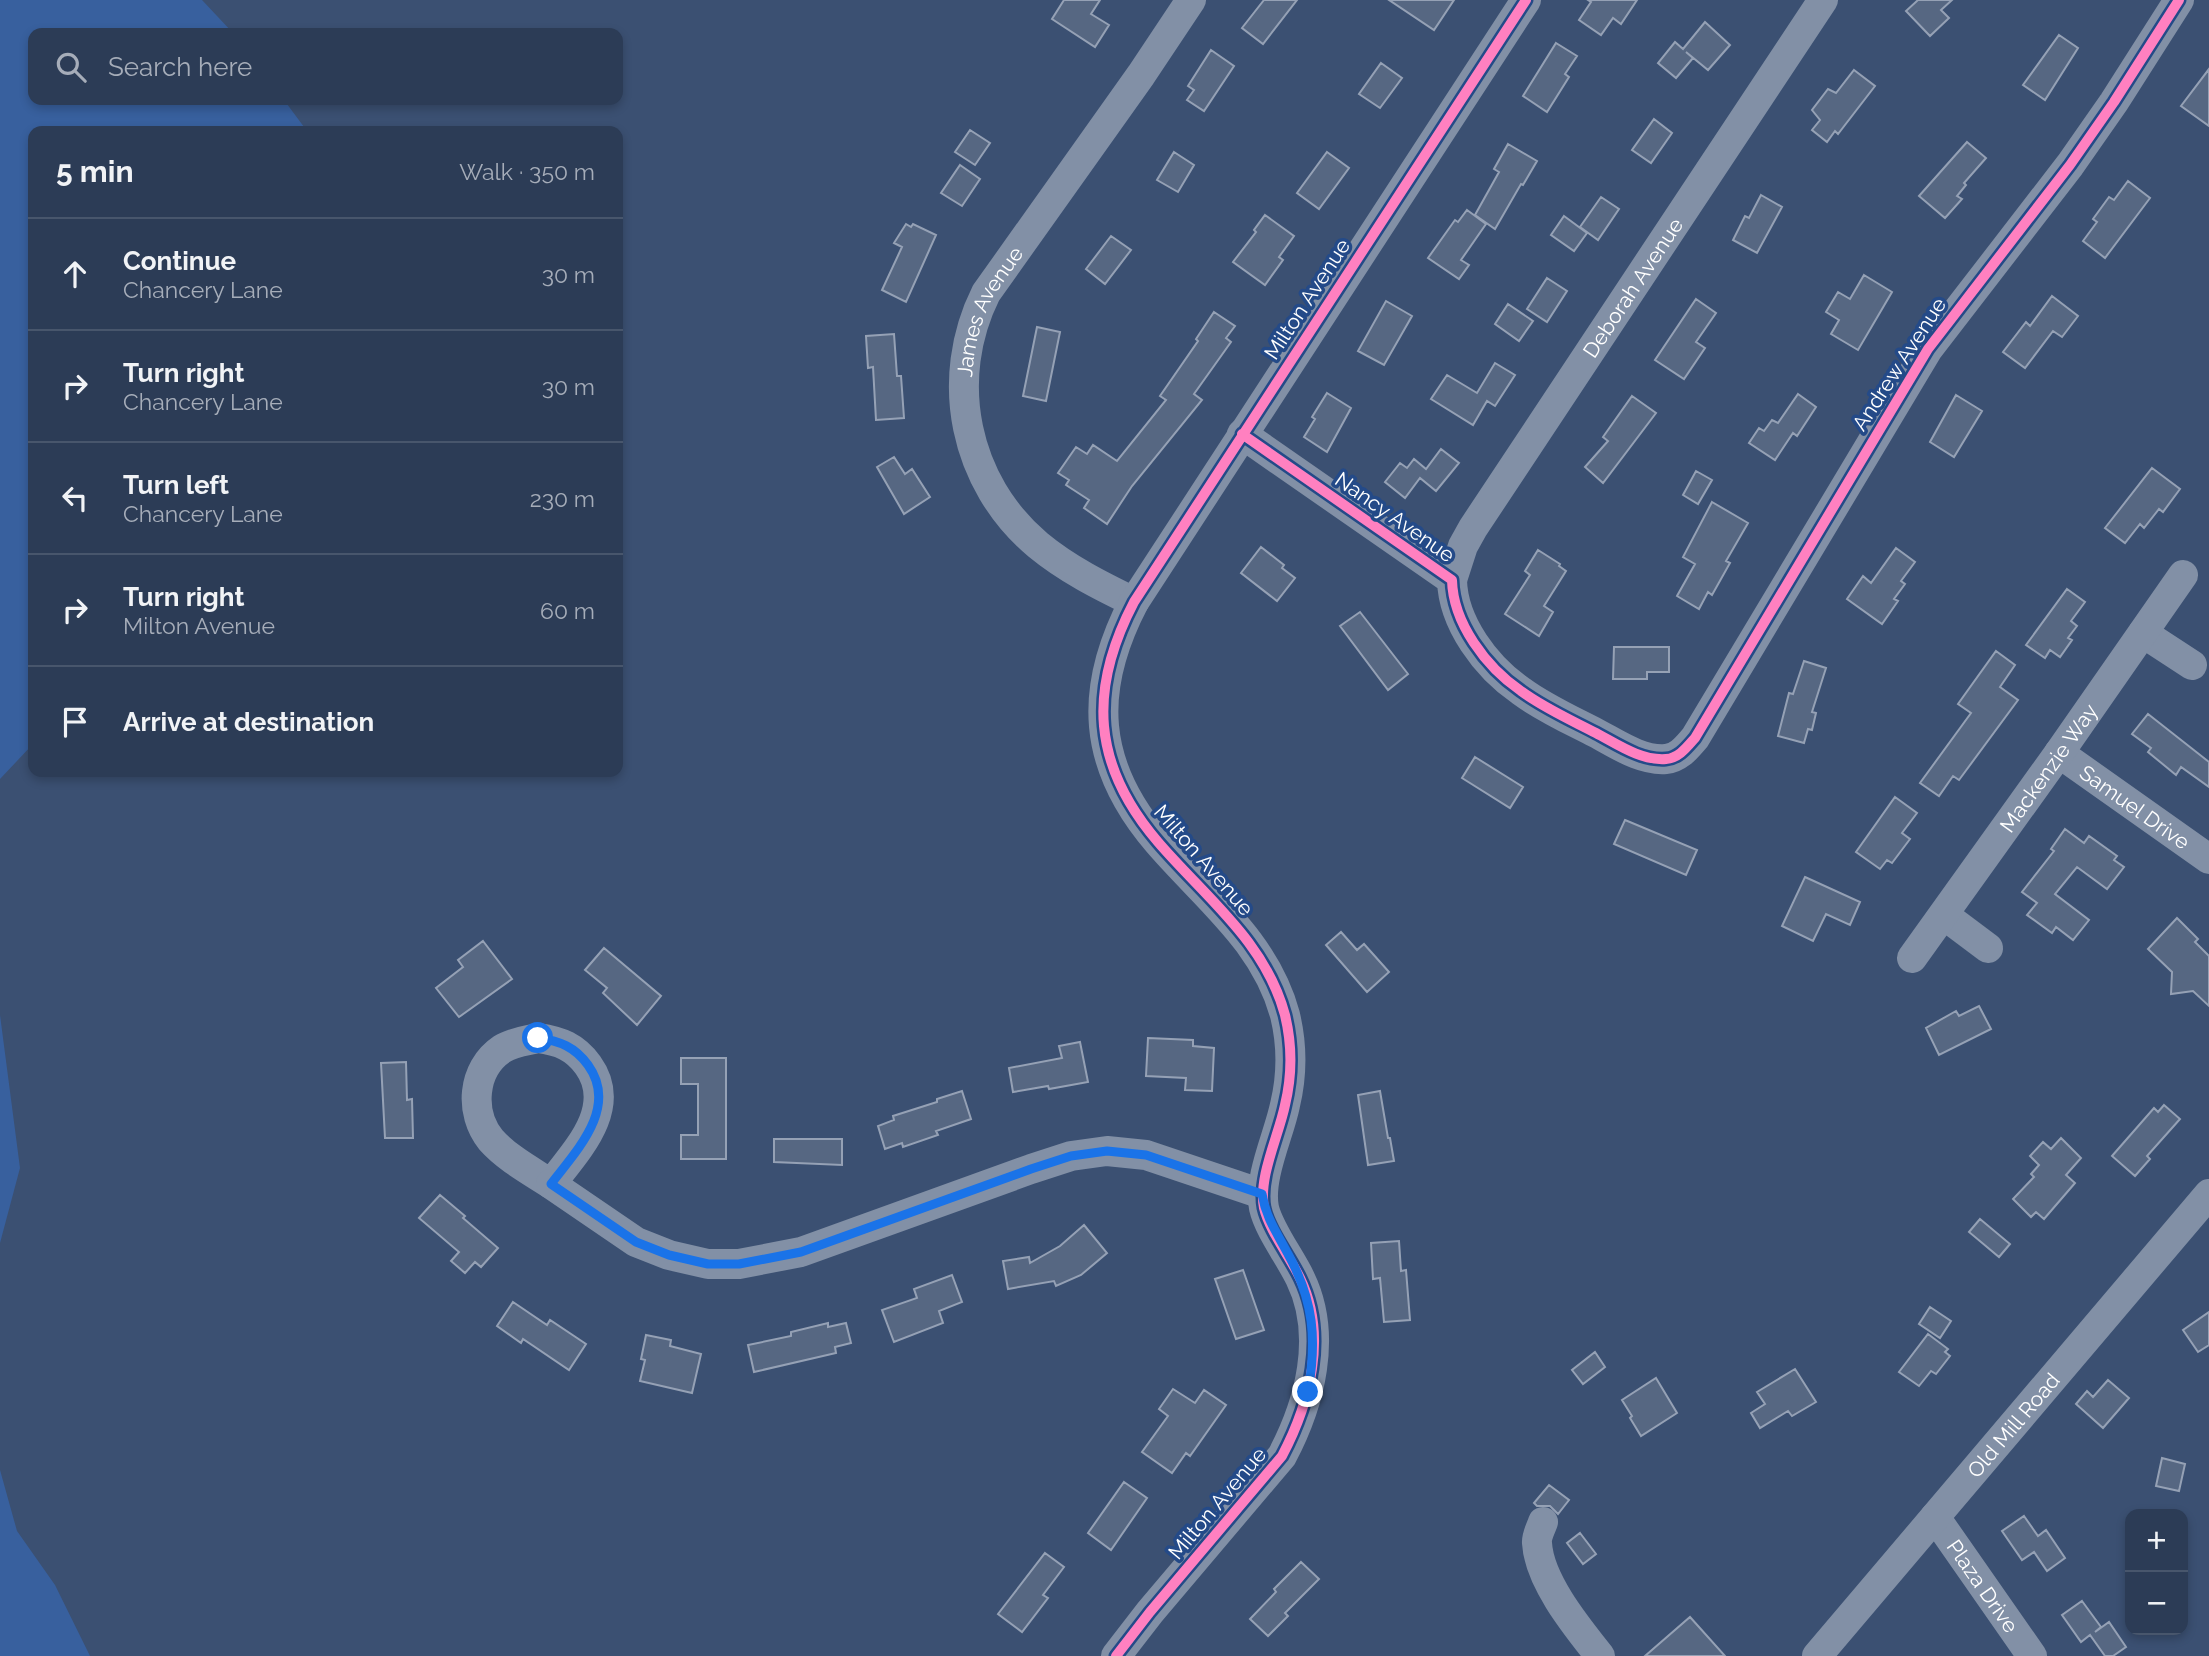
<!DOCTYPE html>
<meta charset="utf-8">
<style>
:root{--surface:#2c3c56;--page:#34435c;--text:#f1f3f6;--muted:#a6adb9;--line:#48566c}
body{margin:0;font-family:Raleway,sans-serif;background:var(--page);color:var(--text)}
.controls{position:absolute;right:21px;bottom:21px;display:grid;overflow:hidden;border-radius:14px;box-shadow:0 4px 10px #0003}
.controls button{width:63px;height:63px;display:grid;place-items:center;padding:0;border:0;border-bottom:2px solid var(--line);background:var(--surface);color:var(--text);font:35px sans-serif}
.stop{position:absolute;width:21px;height:21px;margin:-16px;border:5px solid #1a73e8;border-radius:50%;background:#fff}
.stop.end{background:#1a73e8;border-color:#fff;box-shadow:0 2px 7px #0008}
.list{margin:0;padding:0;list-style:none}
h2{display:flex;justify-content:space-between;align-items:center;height:91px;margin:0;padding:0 28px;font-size:30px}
h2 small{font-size:23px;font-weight:400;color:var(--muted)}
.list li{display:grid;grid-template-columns:46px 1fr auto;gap:21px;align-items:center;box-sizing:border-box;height:112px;padding:0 28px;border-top:2px solid var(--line)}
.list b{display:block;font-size:26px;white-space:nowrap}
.list p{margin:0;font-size:23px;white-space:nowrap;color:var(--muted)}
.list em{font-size:23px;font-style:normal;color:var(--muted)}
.icon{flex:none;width:38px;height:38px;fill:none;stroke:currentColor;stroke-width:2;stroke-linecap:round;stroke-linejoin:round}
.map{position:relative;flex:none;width:2209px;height:1656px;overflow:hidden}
.search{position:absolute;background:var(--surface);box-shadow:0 4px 10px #0003;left:28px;top:28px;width:595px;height:77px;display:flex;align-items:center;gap:18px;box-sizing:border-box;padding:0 24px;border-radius:14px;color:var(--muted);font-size:26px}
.panel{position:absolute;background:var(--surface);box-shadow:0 4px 10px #0003;left:28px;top:126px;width:595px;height:651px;border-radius:14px}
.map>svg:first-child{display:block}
.green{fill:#38609e}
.building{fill:#566782;stroke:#95a1b5;stroke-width:2}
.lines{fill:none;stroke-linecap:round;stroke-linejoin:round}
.minor{stroke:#8290a6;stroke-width:30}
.cycleway-casing{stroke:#244a88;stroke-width:15}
.cycleway{stroke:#ff80c0;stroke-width:10}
.route{stroke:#1a73e8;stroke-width:9}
.labels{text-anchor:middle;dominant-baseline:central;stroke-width:7;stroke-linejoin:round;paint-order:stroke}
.street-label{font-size:21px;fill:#fff;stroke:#244a88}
</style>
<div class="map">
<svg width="2209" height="1656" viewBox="0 0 2209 1656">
<rect width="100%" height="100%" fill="#3b5072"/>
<path class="green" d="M0 0H202L233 33H33V100H284L307 131H33V744L0 779Z
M0 1015 20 1168 0 1243Z
M0 1470 17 1531 55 1585 90 1656H0Z"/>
<path class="building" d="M1064 0H1100L1091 14 1109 25 1095 47 1052 19Z
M1264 0H1297L1263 44 1242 28Z
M1389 0H1454L1434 30Z
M1588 0H1637L1621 24 1613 18 1601 35 1579 20 1591 2Z
M1918 0H1952L1941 10 1949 18 1930 36 1906 11Z
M1705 22 1730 45 1708 70 1686 52 1693 58 1676 78 1658 63 1675 42 1683 49Z
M2059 35 2078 48 2045 100 2023 85Z
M1556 43 1577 56 1565 74 1569 77 1547 112 1523 96Z
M1211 50 1234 66 1204 111 1187 100 1194 90 1188 86Z
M1381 63 1402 78 1380 108 1359 94Z
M2209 69V126L2181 106Z
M1854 70 1875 86 1838 134 1835 131 1827 142 1812 130 1820 120 1812 110 1828 89 1836 93Z
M1654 119 1672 133 1651 163 1632 150Z
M970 130 990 143 975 165 955 152Z
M1967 142 1986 158 1964 183 1966 185 1957 196 1962 199 1945 218 1919 196Z
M1508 144 1537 161 1523 185 1521 184 1495 229 1475 215 1499 172 1494 169Z
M1174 152 1194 165 1178 192 1157 180Z
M1327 152 1349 168 1319 209 1297 193Z
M960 165 980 179 962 206 941 193Z
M2128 181 2150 198 2105 258 2083 241 2097 222 2093 219 2109 197 2114 200Z
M1761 195 1782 207 1757 253 1733 240 1745 216 1749 218Z
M1601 197 1619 209 1598 240 1580 227Z
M1467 210 1486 224 1461 260 1469 265 1459 279 1428 258 1455 220 1458 222Z
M1265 215 1294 236 1279 257 1283 260 1265 285 1233 262 1256 232 1254 230Z
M1564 216 1587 233 1574 251 1551 235Z
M906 224 911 227 913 224 936 235 906 302 882 290 902 247 894 243Z
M1111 236 1131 250 1105 284 1086 269Z
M1864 275 1892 292 1858 350 1831 334 1839 320 1826 312 1838 292 1850 299Z
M1547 278 1567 291 1547 322 1527 309Z
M2052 296 2078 316 2062 337 2053 331 2025 368 2003 352 2026 322 2030 326Z
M1696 299 1716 313 1696 342 1705 348 1684 379 1655 360Z
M1386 301 1412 316 1384 365 1358 351Z
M1508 304 1533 321 1519 341 1495 324Z
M1214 312 1235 326 1226 338 1231 342 1194 394 1202 400 1132 486 1107 524 1084 508 1089 500 1066 485 1069 480 1058 473 1076 447 1087 454 1093 445 1117 461 1166 400 1160 396 1198 341 1196 339Z
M1037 327 1060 332 1046 401 1023 396Z
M894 334 897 376H901L904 418 876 420 873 367 868 368 866 336Z
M1495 363 1515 375 1495 406 1487 401 1473 425 1431 399 1447 375 1477 393Z
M1327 393 1351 408 1327 452 1304 437 1315 419 1312 417Z
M1798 394 1816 407 1797 436 1793 433 1775 460 1749 443 1759 428 1764 431 1772 420 1778 423Z
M1956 395 1982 411 1954 457 1930 442Z
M1632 396 1656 413 1603 483 1585 467 1608 441 1603 437Z
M1441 449 1459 463 1436 491 1420 478 1405 498 1385 482 1400 463 1407 468 1414 459 1426 469Z
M894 457 905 474 912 469 930 497 904 514 877 467Z
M2152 468 2180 489 2163 512 2159 509 2144 528 2140 524 2125 543 2105 528Z
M1696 471 1712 480 1698 504 1683 495Z
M1712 502 1748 523 1726 561 1730 563 1712 595 1708 592 1699 609 1677 596 1695 564 1683 557Z
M1261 547 1284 565 1282 568 1295 578 1277 601 1241 573Z
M1896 548 1915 562 1901 581 1905 584 1894 599 1898 601 1882 624 1847 599 1863 576 1871 583Z
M1538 550 1560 564 1559 566 1566 571 1544 606 1553 612 1539 636 1505 614 1530 575 1525 571Z
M2067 589 2085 602 2071 621 2077 626 2068 638 2072 640 2060 657 2050 650 2045 658 2026 645Z
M1360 612 1408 674 1388 690 1340 626Z
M1614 647H1669V672H1647V679H1613Z
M1996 651 2015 665 2000 687 2018 700 1959 780 1953 776 1939 796 1920 783 1971 713 1958 704Z
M1804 661 1826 668 1812 712 1816 713 1812 730 1808 729 1804 743 1778 736 1789 693 1793 694Z
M2148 714 2209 762V787L2181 767 2176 775 2148 752 2151 748 2132 734Z
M1475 757 1523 787 1510 808 1462 778Z
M1895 797 1917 813 1902 833 1910 839 1892 863 1887 860 1880 869 1856 852Z
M1625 820 1697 850 1686 875 1614 844Z
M2065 829 2084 843 2089 836 2117 856 2114 860 2124 867 2107 889 2077 867 2055 894 2089 920 2073 940 2056 927 2052 933 2027 915 2037 903 2022 892 2054 851 2051 849Z
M1805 877 1860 902 1850 925 1826 914 1813 941 1782 926Z
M2177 918 2198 939 2195 942 2209 956V1006L2193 991 2171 994 2172 972 2148 949Z
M1341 932 1357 950 1364 944 1389 972 1367 992 1326 945Z
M483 941 512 979 459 1017 436 988 463 967 458 960Z
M604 948 661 996 637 1025 603 993 607 988 585 970Z
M1979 1006 1991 1029 1939 1055 1926 1028 1956 1011 1959 1016Z
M1148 1038 1193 1040V1046L1214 1048 1212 1091 1185 1090 1186 1078 1146 1076Z
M1080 1042 1088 1082 1049 1089 1048 1086 1013 1092 1009 1068 1062 1058 1059 1046Z
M681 1058H726V1159H681V1135H698V1084H681Z
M406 1062 407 1100 412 1099 413 1138H385L381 1063Z
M962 1091 971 1119 936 1131 938 1135 903 1147 902 1143 885 1149 878 1126 894 1120 893 1116 937 1102V1099Z
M1380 1091 1388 1138H1390L1394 1161 1368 1165 1358 1095Z
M2164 1105 2180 1119 2147 1156 2150 1159 2135 1176 2112 1156 2154 1108 2158 1112Z
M2061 1138 2081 1158 2066 1175 2075 1183 2044 1219 2036 1212 2031 1217 2013 1199 2034 1177 2031 1174 2039 1165 2030 1156 2043 1142 2051 1149Z
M774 1139H842V1165L774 1162Z
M440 1195 465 1216 463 1218 498 1248 481 1267 475 1262 465 1273 451 1261 459 1252 419 1218Z
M1980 1219 2010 1244 1999 1257 1969 1232Z
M1084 1225 1107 1253 1081 1275 1056 1286 1054 1281 1008 1289 1003 1261 1029 1257 1030 1263 1060 1246Z
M1399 1241 1401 1271 1406 1270 1410 1320 1384 1322 1380 1278 1373 1279 1371 1243Z
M1243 1270 1264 1330 1236 1339 1215 1279Z
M952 1275 962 1302 939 1311 943 1323 894 1342 882 1310 917 1298 914 1289Z
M513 1302 547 1325 550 1320 586 1344 569 1370 523 1339 521 1343 497 1326Z
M1930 1307 1951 1321 1940 1338 1919 1324Z
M2209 1312V1345L2198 1352 2183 1330Z
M828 1323V1327L846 1323 851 1343 835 1347 836 1353 754 1372 748 1345 791 1336V1332Z
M1928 1334 1948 1349 1945 1352 1950 1356 1936 1374 1931 1371 1919 1386 1899 1372Z
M646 1335 671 1340 670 1346 701 1354 692 1393 640 1381 645 1360 641 1359Z
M1595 1352 1605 1367 1583 1384 1572 1370Z
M1795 1369 1816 1402 1792 1416 1788 1411 1760 1428 1751 1413 1765 1404 1757 1392Z
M1656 1378 1677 1413 1641 1436 1630 1418 1632 1416 1622 1400Z
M2108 1380 2129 1398 2103 1428 2076 1404 2087 1391 2093 1397Z
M1173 1389 1195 1403 1204 1390 1226 1405 1190 1456 1186 1453 1172 1473 1142 1452 1168 1416 1159 1409Z
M2162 1458 2185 1464 2179 1491 2156 1486Z
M1124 1482 1147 1498 1111 1550 1088 1533Z
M1549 1485 1569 1500 1558 1514 1550 1506H1537L1534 1503Z
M2024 1516 2038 1536 2046 1530 2065 1558 2047 1571 2034 1552 2022 1560 2002 1531Z
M1580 1533 1596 1554 1583 1564 1567 1543Z
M1045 1553 1064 1567 1043 1595 1048 1598 1022 1632 998 1614Z
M1301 1562 1319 1579 1285 1613 1288 1616 1268 1636 1250 1619 1276 1592 1274 1589Z
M2082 1601 2101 1627 2095 1632 2109 1622 2126 1647 2113 1656H2105L2090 1635 2081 1642 2062 1615Z
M1690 1617 1725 1656H1645Z"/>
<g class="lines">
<g class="minor">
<path d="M1242 434 1452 580C1453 623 1486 667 1521 691 1544 708 1571 720 1596 733 1617 744 1641 761 1666 759 1679 758 1687 747 1695 738L1928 349 2070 165 2114 102 2179 0"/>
<path id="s1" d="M1452 580 1463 546 1473 528 1823 0"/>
<path id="s2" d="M1134 602C1101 586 1067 569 1038 545 964 483 943 379 986 293L1141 75 1191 0"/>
<path d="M2143 633 2192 665"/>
<path id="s3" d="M2059 753 2209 859"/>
<path d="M1944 915 1988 948"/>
<path id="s4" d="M1912 958 2059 753 2183 575"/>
<path d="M538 1038C560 1041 575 1047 588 1065 619 1108 576 1151 551 1184 531 1171 507 1158 491 1140 469 1113 472 1069 502 1049 513 1042 526 1041 538 1038Z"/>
<path d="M551 1184 636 1242 669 1255 708 1264H739L801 1252 1031 1169 1071 1156 1107 1151 1146 1155 1262 1194"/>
<path id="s5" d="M1935 1517 2032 1656"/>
<path d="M1543 1522C1541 1528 1536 1537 1537 1543 1539 1581 1577 1627 1600 1656"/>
<path d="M1116 1656 1150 1612 1282 1456C1310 1403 1328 1335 1300 1278 1290 1257 1269 1230 1264 1208 1258 1177 1279 1135 1285 1105 1292 1076 1292 1044 1285 1015 1265 941 1206 898 1158 842 1092 765 1088 690 1134 602L1526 0"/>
<path id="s6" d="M1817 1656 2209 1194"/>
</g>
<g class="cycleway-casing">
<path id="cycleway" d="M1242 434 1452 580C1453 623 1486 667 1521 691 1544 708 1571 720 1596 733 1617 744 1641 761 1666 759 1679 758 1687 747 1695 738L1928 349 2070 165 2114 102 2179 0
M1116 1656 1150 1612 1282 1456C1310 1403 1328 1335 1300 1278 1290 1257 1269 1230 1264 1208 1258 1177 1279 1135 1285 1105 1292 1076 1292 1044 1285 1015 1265 941 1206 898 1158 842 1092 765 1088 690 1134 602L1526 0"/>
</g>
<use href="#cycleway" class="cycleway"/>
</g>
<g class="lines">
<path class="route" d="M538 1038C560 1041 575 1047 588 1065 619 1108 576 1151 551 1184L636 1242 669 1255 708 1264H739L801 1252 1031 1169 1071 1156 1107 1151 1146 1155 1262 1194C1266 1218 1277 1233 1288 1254 1314 1301 1317 1340 1308 1392"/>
</g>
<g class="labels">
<g class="street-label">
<text stroke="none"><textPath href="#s1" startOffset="345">Deborah Avenue</textPath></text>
<text transform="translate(1307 299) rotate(-57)">Milton Avenue</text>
<text stroke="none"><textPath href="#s2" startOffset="373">James Avenue</textPath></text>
<text transform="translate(1899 364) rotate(-57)">Andrew Avenue</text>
<text transform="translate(1395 517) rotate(35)">Nancy Avenue</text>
<text stroke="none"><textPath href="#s4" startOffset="234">Mackenzie Way</textPath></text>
<text stroke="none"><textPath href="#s3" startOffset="93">Samuel Drive</textPath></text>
<text transform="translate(1204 860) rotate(49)">Milton Avenue</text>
<text stroke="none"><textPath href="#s6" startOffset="303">Old Mill Road</textPath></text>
<text transform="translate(1217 1503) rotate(-50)">Milton Avenue</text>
<text stroke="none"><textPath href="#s5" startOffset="84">Plaza Drive</textPath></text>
</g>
</g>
</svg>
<div class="controls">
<button>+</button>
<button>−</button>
</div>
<div class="stop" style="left:538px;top:1038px"></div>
<div class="stop end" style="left:1308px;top:1392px"></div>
<div class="search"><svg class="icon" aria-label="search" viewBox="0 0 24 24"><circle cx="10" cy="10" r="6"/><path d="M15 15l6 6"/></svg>Search here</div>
<section class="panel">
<h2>5 min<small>Walk · 350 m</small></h2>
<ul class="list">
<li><svg class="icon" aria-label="ahead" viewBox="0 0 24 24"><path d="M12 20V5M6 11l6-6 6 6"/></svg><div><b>Continue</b><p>Chancery Lane</p></div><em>30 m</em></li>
<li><svg class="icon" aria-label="right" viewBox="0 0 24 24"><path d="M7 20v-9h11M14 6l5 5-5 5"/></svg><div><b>Turn right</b><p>Chancery Lane</p></div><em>30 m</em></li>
<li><svg class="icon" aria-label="left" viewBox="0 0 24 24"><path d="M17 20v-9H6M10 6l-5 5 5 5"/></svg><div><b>Turn left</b><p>Chancery Lane</p></div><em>230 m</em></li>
<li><svg class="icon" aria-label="right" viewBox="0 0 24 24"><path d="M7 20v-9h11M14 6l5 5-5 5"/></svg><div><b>Turn right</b><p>Milton Avenue</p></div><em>60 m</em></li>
<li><svg class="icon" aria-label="arrive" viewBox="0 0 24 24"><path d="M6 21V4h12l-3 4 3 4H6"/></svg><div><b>Arrive at destination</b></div></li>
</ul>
</section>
</div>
